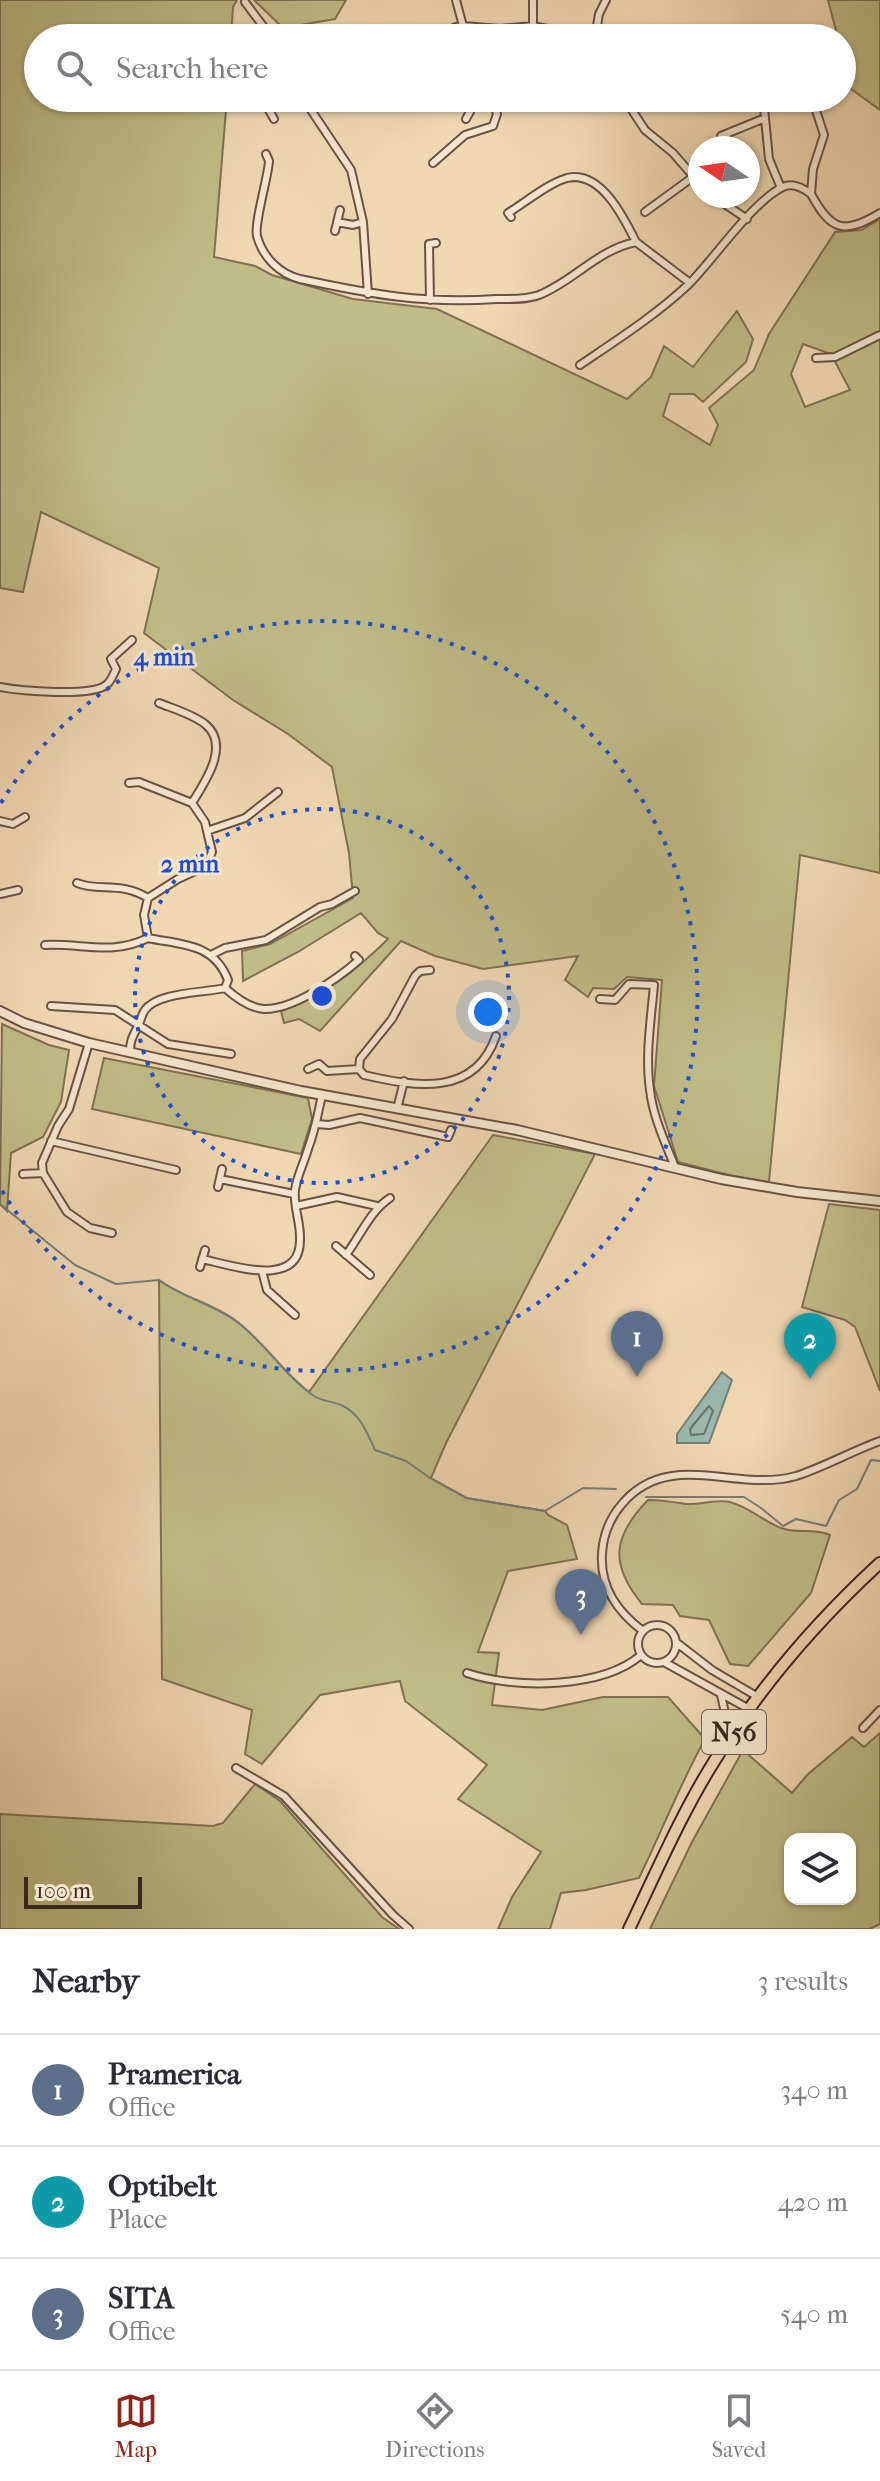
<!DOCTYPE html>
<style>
:root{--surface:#fff;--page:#f2f2f3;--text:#2b2b33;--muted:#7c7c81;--line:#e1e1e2;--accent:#8f2418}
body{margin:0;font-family:"IM FELL French Canon",serif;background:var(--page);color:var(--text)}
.controls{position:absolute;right:24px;bottom:24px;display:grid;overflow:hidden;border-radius:16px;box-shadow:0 2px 6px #0004}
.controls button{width:72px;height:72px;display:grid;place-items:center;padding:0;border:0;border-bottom:2px solid var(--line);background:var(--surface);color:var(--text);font:40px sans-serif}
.compass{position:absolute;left:688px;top:136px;width:72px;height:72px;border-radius:50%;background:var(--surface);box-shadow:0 2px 6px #0004;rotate:283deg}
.scale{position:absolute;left:24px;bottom:20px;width:118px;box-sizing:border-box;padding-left:8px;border:4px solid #3e271f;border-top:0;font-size:22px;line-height:28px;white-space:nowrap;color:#3e271f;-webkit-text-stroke:6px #f5e6ce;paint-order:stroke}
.you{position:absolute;left:488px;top:1012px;width:28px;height:28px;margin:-20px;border:6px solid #fff;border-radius:50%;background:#1a73e8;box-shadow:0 0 0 12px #1a73e833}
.badge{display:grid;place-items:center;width:52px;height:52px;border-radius:50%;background:var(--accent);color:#fff;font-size:26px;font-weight:700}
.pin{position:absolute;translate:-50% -66px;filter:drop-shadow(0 2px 4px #0008)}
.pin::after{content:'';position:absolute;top:42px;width:28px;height:24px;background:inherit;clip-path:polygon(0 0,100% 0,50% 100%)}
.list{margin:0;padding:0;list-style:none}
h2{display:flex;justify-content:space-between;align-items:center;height:104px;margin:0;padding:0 32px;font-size:34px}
h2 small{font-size:26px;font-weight:400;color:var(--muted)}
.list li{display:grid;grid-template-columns:52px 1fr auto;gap:24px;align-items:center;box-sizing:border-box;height:112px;padding:0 32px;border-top:2px solid var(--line)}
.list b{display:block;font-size:30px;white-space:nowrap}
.list p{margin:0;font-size:26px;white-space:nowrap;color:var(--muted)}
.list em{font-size:26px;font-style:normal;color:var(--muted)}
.icon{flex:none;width:44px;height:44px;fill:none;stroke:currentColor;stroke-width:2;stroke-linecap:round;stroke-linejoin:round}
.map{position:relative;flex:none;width:880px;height:1929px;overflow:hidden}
.search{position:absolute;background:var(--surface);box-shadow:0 2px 6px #0004;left:24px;right:24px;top:24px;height:88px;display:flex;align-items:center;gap:20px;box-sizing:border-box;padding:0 28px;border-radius:44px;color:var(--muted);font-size:30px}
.sheet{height:440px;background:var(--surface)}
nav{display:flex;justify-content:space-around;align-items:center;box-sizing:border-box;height:112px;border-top:2px solid var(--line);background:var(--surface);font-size:22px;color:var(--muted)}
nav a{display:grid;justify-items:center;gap:4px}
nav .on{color:var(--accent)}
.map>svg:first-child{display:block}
.green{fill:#c0bd88;stroke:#7f7254;stroke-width:2;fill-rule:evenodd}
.water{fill:#9ab9ae;stroke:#757f75;stroke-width:2}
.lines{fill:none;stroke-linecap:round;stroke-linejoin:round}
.shore{stroke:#6c7066;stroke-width:2}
.stream{stroke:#757f75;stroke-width:2}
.minor-casing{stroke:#6a5344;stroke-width:10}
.tertiary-casing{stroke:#6a5344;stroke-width:12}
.primary-casing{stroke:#3e271f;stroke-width:14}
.minor{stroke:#f5e6ce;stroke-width:6}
.tertiary{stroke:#f5e6ce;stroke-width:8}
.primary{stroke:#f0d8b3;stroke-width:10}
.ring{fill:none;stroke:#1d4ed8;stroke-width:4;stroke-dasharray:4 8}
.labels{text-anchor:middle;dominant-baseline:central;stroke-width:6;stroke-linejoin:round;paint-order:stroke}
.shield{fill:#f5e6ce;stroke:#756054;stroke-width:2}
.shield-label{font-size:26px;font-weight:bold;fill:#3e271f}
.centre{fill:#1d4ed8;stroke:#f5e6ce;stroke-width:4}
.ring-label{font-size:24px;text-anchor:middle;font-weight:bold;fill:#1d4ed8;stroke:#f5e6ce;stroke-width:6;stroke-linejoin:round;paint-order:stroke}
</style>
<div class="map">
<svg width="880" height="1929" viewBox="0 0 880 1929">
<rect width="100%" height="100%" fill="#f0d8b3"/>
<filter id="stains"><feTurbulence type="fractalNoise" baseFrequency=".0025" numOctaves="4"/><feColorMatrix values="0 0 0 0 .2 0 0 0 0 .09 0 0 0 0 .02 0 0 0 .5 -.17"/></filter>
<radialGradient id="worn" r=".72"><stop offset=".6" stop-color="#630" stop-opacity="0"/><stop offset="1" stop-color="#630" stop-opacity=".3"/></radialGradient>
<path class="green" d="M0 0H237L233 7 231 38H38V98H227L214 257 255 266 272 275 353 299 437 309 627 399 651 377 664 346 693 367 737 311 753 339 746 362 703 402 694 394H670L663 416 710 445 718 425 709 408 754 370 769 334 835 232 861 230 880 219V873L800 855 769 1182 733 1176 678 1162 654 1086 662 980 627 977 614 989 593 988 588 997 565 980 578 956 483 969 435 956 401 941 320 1031 299 1019 284 1023 281 1011C328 992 352 974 388 939L378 933 361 913 298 952 243 981 242 951 270 944 353 898 349 853 332 767 288 734 233 700 144 633 159 568 41 512 23 592 0 588ZM803 344 831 354 850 390 805 407 791 374Z
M254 0H346L335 19 283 28Z
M828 0H880V110L851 89 842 54V38H838Z
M2 1024 49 1045 69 1050 61 1102 43 1137 11 1153 7 1211 0 1204Z
M104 1058 308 1098 312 1119 301 1154 92 1109Z
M493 1135 595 1154 446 1443 431 1478 467 1498 545 1511 548 1515 567 1525 577 1559 508 1571 478 1652 499 1653 492 1705 542 1710 603 1697H668L705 1739C680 1784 662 1831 639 1878L586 1890 561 1893 550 1929H498L512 1897 541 1852 458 1799 487 1765 405 1701 400 1681 320 1695 262 1764 245 1754 252 1710 162 1679 159 1280C183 1298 212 1303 236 1321 264 1342 282 1371 309 1392Z
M829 1204 880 1210V1391L855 1327 845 1320 802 1307Z
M648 1500C662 1500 673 1502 686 1504 700 1505 715 1499 730 1502 749 1507 763 1521 781 1528 797 1534 814 1528 830 1535L811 1593 748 1666 730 1664 709 1620 680 1616 673 1605 642 1604C609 1564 613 1536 648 1500Z
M880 1733V1924L870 1929H650L692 1842 743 1750 792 1793 807 1775 852 1737 864 1747ZM790 1839H850V1899H790Z
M255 1784 280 1801 382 1917 399 1929H0V1814L213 1826 223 1823Z"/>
<path class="water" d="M722 1372 732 1380 709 1443H677V1434Z"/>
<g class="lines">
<path class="shore" d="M709 1406 713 1411 704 1434 691 1435 690 1429Z"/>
<path class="stream" d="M0 1204 75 1265 116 1284 159 1280C182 1297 211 1303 235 1320 265 1342 283 1375 314 1396 323 1402 334 1401 343 1406 361 1415 367 1433 375 1450L406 1461 430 1478 466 1498 545 1511 583 1488 616 1489
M646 1497H744L761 1508 783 1526 796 1519 826 1526 839 1500 857 1489 871 1460 880 1461"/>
<g class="minor-casing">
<path id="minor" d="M245 2 272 38
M463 26 500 29 499 38
M533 26 591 38
M500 29 533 26V0
M364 34 367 38
M436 38 456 27 463 26 456 0
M595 38 599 14 606 0
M270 98 269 110 274 119
M303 98 351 170 363 222
M624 98 645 130 673 153 700 184
M763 98 769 159 781 188
M466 119 473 106 480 98
M731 148 721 136 765 118
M266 154 269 161C268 178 254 223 257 236 263 258 280 274 300 279 370 294 423 304 496 299 509 299 525 300 539 295 574 281 597 250 636 242 624 218 601 170 567 178 547 184 526 202 508 213L511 217
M433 163 465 135 493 126 497 114 492 98
M811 194C831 231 844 235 880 213
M713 196 747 219
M645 212 693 177
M337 222 353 225 363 222 368 294
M335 231 340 210
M636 242 690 283
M430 300 429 244 436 243
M816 358 835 357 880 335
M580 365C617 340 656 315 689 284 714 259 753 201 783 187 793 182 803 188 811 194L813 169 824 135 812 98
M0 687C20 691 91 697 106 685 111 682 113 675 116 669L111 659 132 640
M129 783 139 782 192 803C205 782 231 745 205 724 192 714 174 709 159 703
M192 803 205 822 207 831 245 818 278 792
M0 821 13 824 25 817
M77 883C98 892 121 881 148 898L178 879 206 866 212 852 207 831
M0 894 18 890
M45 945C83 943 111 956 148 938L144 915 148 898
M213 954 225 948 266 940 320 907 332 904 355 891
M430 970 420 971 415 976 392 1019 360 1059 359 1069 364 1075C416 1087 475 1097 496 1036
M225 988C235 997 249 1008 264 1009 293 1010 337 979 359 960L355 956
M600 999 615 1000 629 984 654 985C651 1019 645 1056 650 1090 653 1117 665 1142 675 1167
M51 1006 115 1010 168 1044 231 1054
M89 1043 69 1109 58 1126 42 1163 43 1173 67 1212 90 1228 112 1233
M130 1052C130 1041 132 1038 137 1028 141 1022 141 1015 145 1010 157 992 204 993 225 988L228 980C214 943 182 945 148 938
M308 1069 319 1064 327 1071 359 1069
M397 1109 404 1081
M317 1124 329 1125 360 1118 448 1137 451 1130
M51 1141 176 1170
M23 1174 43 1173
M220 1179 294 1194
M218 1187 222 1169
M296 1206 337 1197 377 1206
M336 1246 370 1275
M346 1255C360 1236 371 1210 390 1198
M202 1259C231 1265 300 1290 300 1240 301 1223 293 1206 295 1190 297 1176 304 1163 308 1149 315 1131 318 1113 322 1095
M200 1267 205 1250
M262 1271 267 1290 295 1315
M638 1644a19 19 0 1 1 38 0a19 19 0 1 1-38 0Z
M643 1631C617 1612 600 1586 602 1554 603 1535 610 1518 622 1504 669 1448 737 1493 796 1476 824 1467 852 1451 880 1441
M677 1643 712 1670 758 1697
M664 1662 749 1709
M467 1673C513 1689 602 1689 641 1655
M863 1728 880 1710
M716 1754 725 1713 721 1695
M236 1768 284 1796 393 1915 409 1929"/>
</g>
<g class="tertiary-casing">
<path id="tertiary" d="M0 1011 24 1023 89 1043 301 1091 517 1130 721 1179 797 1192 880 1201"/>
</g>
<g class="primary-casing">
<path id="primary" d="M629 1929C656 1873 682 1812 715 1760 760 1687 817 1621 880 1563"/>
</g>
<use href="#minor" class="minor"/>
<use href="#tertiary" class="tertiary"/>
<use href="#primary" class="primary"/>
</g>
<g class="ring">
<circle cx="322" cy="996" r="187"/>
<path d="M1 803A375 375 0 1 1 1 1189"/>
</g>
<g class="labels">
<rect class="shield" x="702" y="1710" width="64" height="44" rx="6"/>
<g class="shield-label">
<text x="734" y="1732">N56</text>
</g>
</g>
<circle cx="322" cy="996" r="12" class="centre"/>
<g class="ring-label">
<text x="164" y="665">4 min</text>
<text x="190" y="872">2 min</text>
</g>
<rect width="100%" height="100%" filter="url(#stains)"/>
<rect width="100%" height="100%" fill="url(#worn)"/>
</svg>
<div class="controls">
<button><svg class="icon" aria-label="layers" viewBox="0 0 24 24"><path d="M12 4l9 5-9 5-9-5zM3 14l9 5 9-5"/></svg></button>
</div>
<svg class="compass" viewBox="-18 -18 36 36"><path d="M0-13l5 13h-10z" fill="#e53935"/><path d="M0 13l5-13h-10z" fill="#7c7c81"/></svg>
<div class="scale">100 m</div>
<div class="you"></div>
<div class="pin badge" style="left:637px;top:1377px;background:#5c6f8a">1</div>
<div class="pin badge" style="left:810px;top:1379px;background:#0f9aa8">2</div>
<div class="pin badge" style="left:581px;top:1635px;background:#5c6f8a">3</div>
<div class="search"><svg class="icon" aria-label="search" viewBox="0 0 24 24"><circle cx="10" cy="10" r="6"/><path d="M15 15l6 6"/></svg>Search here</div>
</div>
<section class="sheet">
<h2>Nearby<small>3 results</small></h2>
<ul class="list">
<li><span class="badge" style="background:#5c6f8a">1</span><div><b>Pramerica</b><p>Office</p></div><em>340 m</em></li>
<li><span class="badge" style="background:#0f9aa8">2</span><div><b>Optibelt</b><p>Place</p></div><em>420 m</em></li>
<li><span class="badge" style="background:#5c6f8a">3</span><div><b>SITA</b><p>Office</p></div><em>540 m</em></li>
</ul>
</section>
<nav>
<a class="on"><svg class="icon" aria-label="map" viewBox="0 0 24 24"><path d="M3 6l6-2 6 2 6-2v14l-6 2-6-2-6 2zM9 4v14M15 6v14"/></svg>Map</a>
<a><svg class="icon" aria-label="directions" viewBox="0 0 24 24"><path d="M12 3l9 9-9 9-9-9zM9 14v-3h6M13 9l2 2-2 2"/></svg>Directions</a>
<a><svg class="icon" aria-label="saved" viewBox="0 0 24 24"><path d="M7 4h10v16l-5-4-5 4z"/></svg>Saved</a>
</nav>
